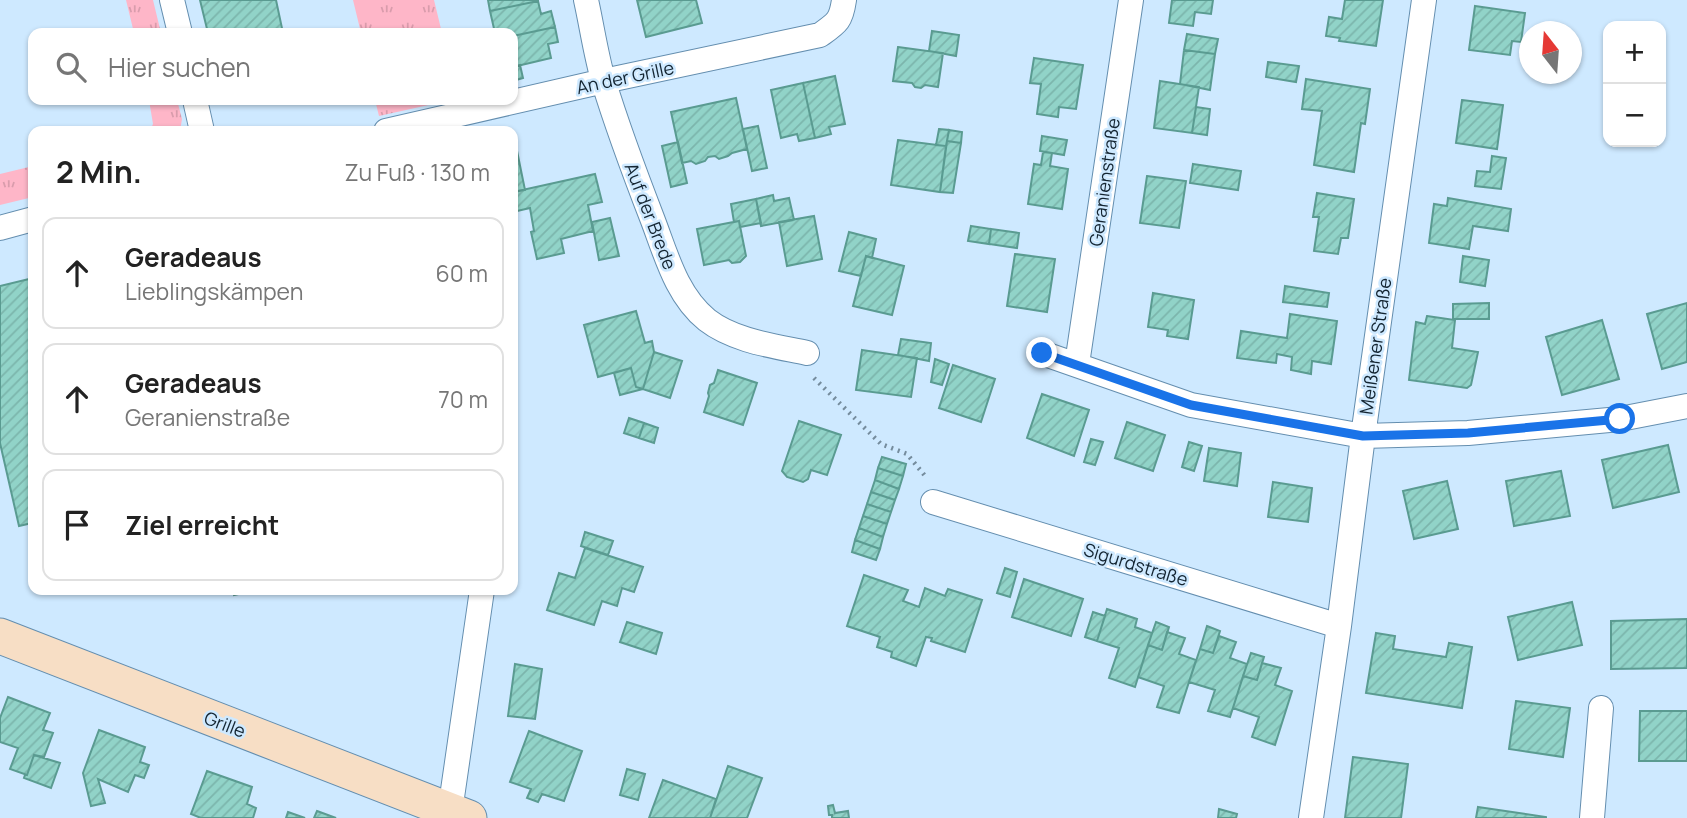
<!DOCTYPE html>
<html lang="de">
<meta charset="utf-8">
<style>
:root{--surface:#fff;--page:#f6f6f6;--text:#222;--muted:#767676;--line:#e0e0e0}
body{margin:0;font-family:Manrope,sans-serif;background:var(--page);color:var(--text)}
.controls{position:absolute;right:21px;top:21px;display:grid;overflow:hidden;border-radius:14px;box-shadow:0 2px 5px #0004}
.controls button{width:63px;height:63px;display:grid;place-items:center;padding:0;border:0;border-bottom:2px solid var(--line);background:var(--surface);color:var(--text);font:35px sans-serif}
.compass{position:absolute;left:1519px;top:21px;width:63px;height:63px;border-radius:50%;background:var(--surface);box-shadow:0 2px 5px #0004;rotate:343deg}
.stop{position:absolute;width:21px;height:21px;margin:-16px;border:5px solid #1a73e8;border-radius:50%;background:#fff}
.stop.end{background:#1a73e8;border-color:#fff;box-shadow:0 2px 7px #0008}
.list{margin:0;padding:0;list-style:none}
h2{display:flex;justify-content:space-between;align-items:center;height:91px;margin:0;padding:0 28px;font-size:30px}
h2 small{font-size:23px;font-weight:400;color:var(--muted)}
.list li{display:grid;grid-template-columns:46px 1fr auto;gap:21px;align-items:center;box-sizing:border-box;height:112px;margin:0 14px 14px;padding:0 14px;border:2px solid var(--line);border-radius:14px}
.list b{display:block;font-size:26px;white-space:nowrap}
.list p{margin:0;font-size:23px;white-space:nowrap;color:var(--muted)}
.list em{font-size:23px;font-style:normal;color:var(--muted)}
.icon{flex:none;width:38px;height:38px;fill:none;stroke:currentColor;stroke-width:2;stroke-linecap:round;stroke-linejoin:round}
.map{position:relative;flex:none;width:1687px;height:818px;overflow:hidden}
.search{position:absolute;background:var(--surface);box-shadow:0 2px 5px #0004;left:28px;top:28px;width:490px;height:77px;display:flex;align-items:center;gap:18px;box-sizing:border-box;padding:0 24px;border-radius:14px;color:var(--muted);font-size:26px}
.panel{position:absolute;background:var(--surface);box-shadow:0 2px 5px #0004;left:28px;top:126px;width:490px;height:469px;border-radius:14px}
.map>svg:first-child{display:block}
.grass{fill:url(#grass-tufts)}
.building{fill:url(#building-hatch);stroke:#5a9b91;stroke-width:2}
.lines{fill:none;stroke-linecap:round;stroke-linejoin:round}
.street-casing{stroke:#648eaf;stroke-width:26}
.secondary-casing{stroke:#648eaf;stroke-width:37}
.path{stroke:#758c9d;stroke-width:4.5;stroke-dasharray:2 5;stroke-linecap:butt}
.street{stroke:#fff;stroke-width:24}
.secondary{stroke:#f7dec5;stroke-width:35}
.route{stroke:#1a73e8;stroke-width:9}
.labels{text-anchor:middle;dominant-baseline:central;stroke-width:5;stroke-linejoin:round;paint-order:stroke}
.street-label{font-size:18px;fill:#142532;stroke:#cee9ff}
</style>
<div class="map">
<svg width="1687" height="818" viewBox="0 0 1687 818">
<defs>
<pattern id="grass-tufts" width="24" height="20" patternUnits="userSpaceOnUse" patternTransform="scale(1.75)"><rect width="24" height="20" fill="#feb6c8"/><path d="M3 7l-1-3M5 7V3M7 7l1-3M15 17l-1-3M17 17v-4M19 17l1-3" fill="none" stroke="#d99cac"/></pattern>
<pattern id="building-hatch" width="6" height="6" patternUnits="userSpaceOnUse" patternTransform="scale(1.75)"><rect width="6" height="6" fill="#91d3c8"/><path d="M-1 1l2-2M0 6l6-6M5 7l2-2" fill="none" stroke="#7cb5ac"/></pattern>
</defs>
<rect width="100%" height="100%" fill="#cee9ff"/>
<path class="grass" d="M126 0H153L161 33H134Z
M353 0H434L442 33H361Z
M149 100H177L182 119 180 131H150L153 124Z
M375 100H451L379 116Z
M33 166V197L0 205V174Z"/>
<path class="building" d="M200 0H276L283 33H208Z
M488 0H538V1L490 11Z
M637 0H696L702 23 646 37Z
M1172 0H1213L1211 14 1195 12 1193 26 1169 23Z
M1345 0H1383L1376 46 1339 41 1340 38 1326 36 1329 17 1342 19Z
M538 1 541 14 551 11 555 27 513 36V33H495L490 11Z
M1475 6 1525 13 1521 42 1512 41 1510 55 1469 50Z
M555 27 558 42 548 44 551 58 513 67V36Z
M932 31 959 35 956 56 929 51Z
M1187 34 1218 39 1215 54 1184 50Z
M898 47 943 53 938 87 925 85 921 88 915 87 912 83 893 81Z
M1184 50 1215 54 1210 90 1180 84Z
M1034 58 1083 65 1076 109 1059 107 1058 117 1037 114 1041 84 1030 83Z
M1268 62 1299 66 1296 82 1266 77Z
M520 65 523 78 513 81V67Z
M835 76 845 124 829 127 831 134 815 138 803 83Z
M1306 79 1370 89 1365 124 1361 123 1354 172 1314 165 1322 111 1302 109Z
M1160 81 1199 87 1192 133 1154 128Z
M803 83 815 138 799 141 797 134 781 138 771 90Z
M736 98 747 149 732 153 728 156 719 159 715 156 708 157 705 161 696 164 691 161 682 163 671 112Z
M1462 100 1503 105 1497 149 1456 143Z
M1196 107 1210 109 1207 135 1192 133Z
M758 126 767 168 752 171 743 129Z
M939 129 949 130 946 146 936 145Z
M949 130 962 132 961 143 947 141Z
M1042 136 1067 140 1064 155 1040 151Z
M898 140 946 146 940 192 891 185Z
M947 141 961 143 953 193 940 192Z
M678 142 687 183 671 187 662 146Z
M516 146 525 190 513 192V147Z
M1043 152 1052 153 1050 166 1068 169 1062 209 1028 204 1034 164 1041 165Z
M1492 156 1506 158 1501 189 1475 186 1477 171 1490 172Z
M1193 164 1241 171 1238 190 1190 183Z
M595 174 602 202 588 205 593 231 561 239 564 253 537 259 531 232 534 231 530 208 513 212V192Z
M1147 176 1186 181 1179 228 1140 223Z
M1317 193 1354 199 1348 238H1341L1338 254 1314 251 1319 217H1313Z
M773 195 774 201 789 198 794 220 761 226 756 199Z
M1448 198 1511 209 1508 231 1473 226 1469 249 1429 243 1434 204 1447 206Z
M756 199 761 223 740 227 739 221 734 222 731 204Z
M814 216 822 259 787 266 779 222Z
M610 218 619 256 599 260 592 222Z
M739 221 746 256 740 262 732 263 729 260 704 265 697 229Z
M971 226 991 229 989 244 968 241Z
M991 229 1019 233 1017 248 989 244Z
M849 232 876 239 872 258 866 256 861 276 839 271Z
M1015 254 1055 259 1047 312 1007 306Z
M866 256 904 266 892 315 853 306Z
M1463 256 1489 260 1485 286 1460 282Z
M33 278V527L32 523 19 526 0 443V286Z
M1285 286 1329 293 1327 307 1283 302Z
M1153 293 1194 300 1188 339 1167 336 1168 330 1148 327Z
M1489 303V319H1453V304Z
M1687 303V362L1662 369 1647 314Z
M636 311 645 343 652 341 654 352 643 389 636 387 631 368 598 377 584 325Z
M1290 314 1337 321 1331 364 1312 361 1311 374 1291 370 1292 357 1277 354 1276 363 1237 358 1241 331 1287 338Z
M1427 316 1455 320 1452 348 1478 352 1471 385 1467 388 1409 380 1416 322 1425 324Z
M1602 320 1619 379 1562 395 1546 337Z
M901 339 931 343 929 361 898 355Z
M862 350 917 358 911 397 856 390Z
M654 352 682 361 670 398 643 389Z
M935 359 949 364 942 385 931 382Z
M953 365 995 379 981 422 939 408Z
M631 368 636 387 643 389 620 395 614 373Z
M718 370 757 383 743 425 704 412 709 396 708 393 710 385 714 383Z
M1042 394 1089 410 1074 456 1027 438Z
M629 418 644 423 639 438 624 433Z
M799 421 841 435 827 475 811 470 808 479 803 482 787 477 782 471Z
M1127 422 1165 435 1153 471 1115 458Z
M644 423 658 428 654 443 639 438Z
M1091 439 1103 442 1095 465 1084 462Z
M1189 442 1202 446 1194 471 1182 467Z
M1668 445 1679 492 1613 508 1602 460Z
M1209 448 1241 453 1237 486 1204 481Z
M882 457 906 464 903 476 878 468Z
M878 468 903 476 899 489 875 480Z
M1561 471 1570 516 1514 526 1506 481Z
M875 480 899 489 895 500 871 492Z
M1447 481 1458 529 1414 539 1403 491Z
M1273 482 1312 488 1308 522 1268 517Z
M871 492 895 500 891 512 867 504Z
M867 504 891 512 887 524 863 516Z
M863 516 887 524 883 537 859 528Z
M859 528 883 537 880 549 855 540Z
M585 532 613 541 608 555 581 546Z
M855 540 880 549 876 560 852 552Z
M585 548 643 567 634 592 622 588 617 606 602 601 594 625 547 610 559 573 575 578Z
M1005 568 1017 572 1010 597 997 593Z
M864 575 908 590 903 601 919 607 925 588 945 596 948 589 982 600 965 652 931 641 932 638 926 637 916 666 891 657 892 652 877 647 880 637 847 626Z
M1024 579 1083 599 1071 636 1012 617Z
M232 590H256L234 595Z
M1572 602 1582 645 1518 660 1508 617Z
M1107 609 1137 619 1135 627 1152 633 1135 687 1109 678 1119 648 1097 641Z
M1093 612 1105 616 1097 641 1085 637Z
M1687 619V668L1611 669V621Z
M627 622 662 633 656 654 620 642Z
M1156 622 1169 627 1162 650 1148 645Z
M1207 626 1220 631 1213 653 1200 649Z
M1167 632 1185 638 1179 654 1196 660 1179 713 1157 707 1164 686 1138 677 1148 645 1162 650Z
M1376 633 1395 636 1393 649 1446 657 1449 643 1472 647 1462 708 1366 693Z
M1219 636 1236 642 1230 658 1247 664 1230 717 1208 711 1215 690 1189 682 1200 649 1213 653Z
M1251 653 1264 657 1257 680 1243 676Z
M1262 663 1281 668 1275 685 1292 691 1275 745 1252 737 1259 717 1233 708 1243 676 1257 680Z
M515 664 542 669 535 719 508 716Z
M8 697 50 713 43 730 53 733 44 757 34 755 27 775 10 769 18 748 0 742V718Z
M1516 701 1570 708 1563 757 1509 749Z
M1640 711H1687V761H1639Z
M99 730 145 747 140 762 149 765 144 778 135 775 128 792 98 779 105 803 91 806 83 773Z
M529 731 582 751 564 801 542 794 538 802 527 798 531 789 510 782Z
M34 755 60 763 51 788 24 778 25 775H27Z
M1353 757 1408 764 1401 818H1345Z
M728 766 762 778 747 818H710Z
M627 769 645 774 638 800 620 795Z
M207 771 252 787 247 804 256 808 253 818H201L191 814Z
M663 780 716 799 710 818H649Z
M833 805 835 813 848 811 849 818H832V815H829L828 806Z
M1478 807 1546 817V818H1476Z
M1219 809 1237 814 1236 818H1218Z
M317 811 336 818H314Z
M288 812 305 818H286Z"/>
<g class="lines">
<g class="street-casing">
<path id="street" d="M172 0 180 33
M586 0C592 27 596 56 604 83 618 129 635 174 652 218 666 254 676 295 707 320 734 341 774 346 807 353
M195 100 202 131
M386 131 604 81 820 35C837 23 841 21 844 0
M0 228 33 219
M1042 353 1191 405 1363 436 1468 433 1620 419 1687 406
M1077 364 1131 0
M933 502 1339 626
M450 811 482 590
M1311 818 1339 626 1363 436 1424 0
M1592 818 1601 708"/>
</g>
<g class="secondary-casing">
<path id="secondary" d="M0 636 469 818"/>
</g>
<path class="path" d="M814 378 881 444 907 454 926 477"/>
<use href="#street" class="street"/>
<use href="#secondary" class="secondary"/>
</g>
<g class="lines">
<path class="route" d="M1042 353 1191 405 1363 436 1468 433 1620 419"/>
</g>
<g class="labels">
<g class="street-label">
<text transform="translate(625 77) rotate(-12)">An der Grille</text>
<text transform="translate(1104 182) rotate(-82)">Geranienstraße</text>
<text transform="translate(651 216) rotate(69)">Auf der Brede</text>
<text transform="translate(1375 346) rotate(-82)">Meißener Straße</text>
<text transform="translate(1136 564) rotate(17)">Sigurdstraße</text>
<text transform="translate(225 724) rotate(21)">Grille</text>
</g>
</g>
</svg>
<div class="controls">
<button>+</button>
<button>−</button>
</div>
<svg class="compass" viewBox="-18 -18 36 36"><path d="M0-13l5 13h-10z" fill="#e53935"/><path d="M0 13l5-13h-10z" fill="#767676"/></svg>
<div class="stop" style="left:1620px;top:419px"></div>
<div class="stop end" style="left:1042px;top:353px"></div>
<div class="search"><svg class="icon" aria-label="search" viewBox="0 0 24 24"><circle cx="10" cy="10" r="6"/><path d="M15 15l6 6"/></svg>Hier suchen</div>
<section class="panel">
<h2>2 Min.<small>Zu Fuß · 130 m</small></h2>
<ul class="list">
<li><svg class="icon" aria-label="ahead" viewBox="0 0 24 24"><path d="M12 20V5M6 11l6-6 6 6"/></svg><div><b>Geradeaus</b><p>Lieblingskämpen</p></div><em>60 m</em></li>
<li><svg class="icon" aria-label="ahead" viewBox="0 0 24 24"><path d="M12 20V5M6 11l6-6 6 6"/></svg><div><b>Geradeaus</b><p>Geranienstraße</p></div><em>70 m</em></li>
<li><svg class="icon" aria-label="arrive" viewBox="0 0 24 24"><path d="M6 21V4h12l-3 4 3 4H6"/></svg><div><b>Ziel erreicht</b></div></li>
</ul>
</section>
</div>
